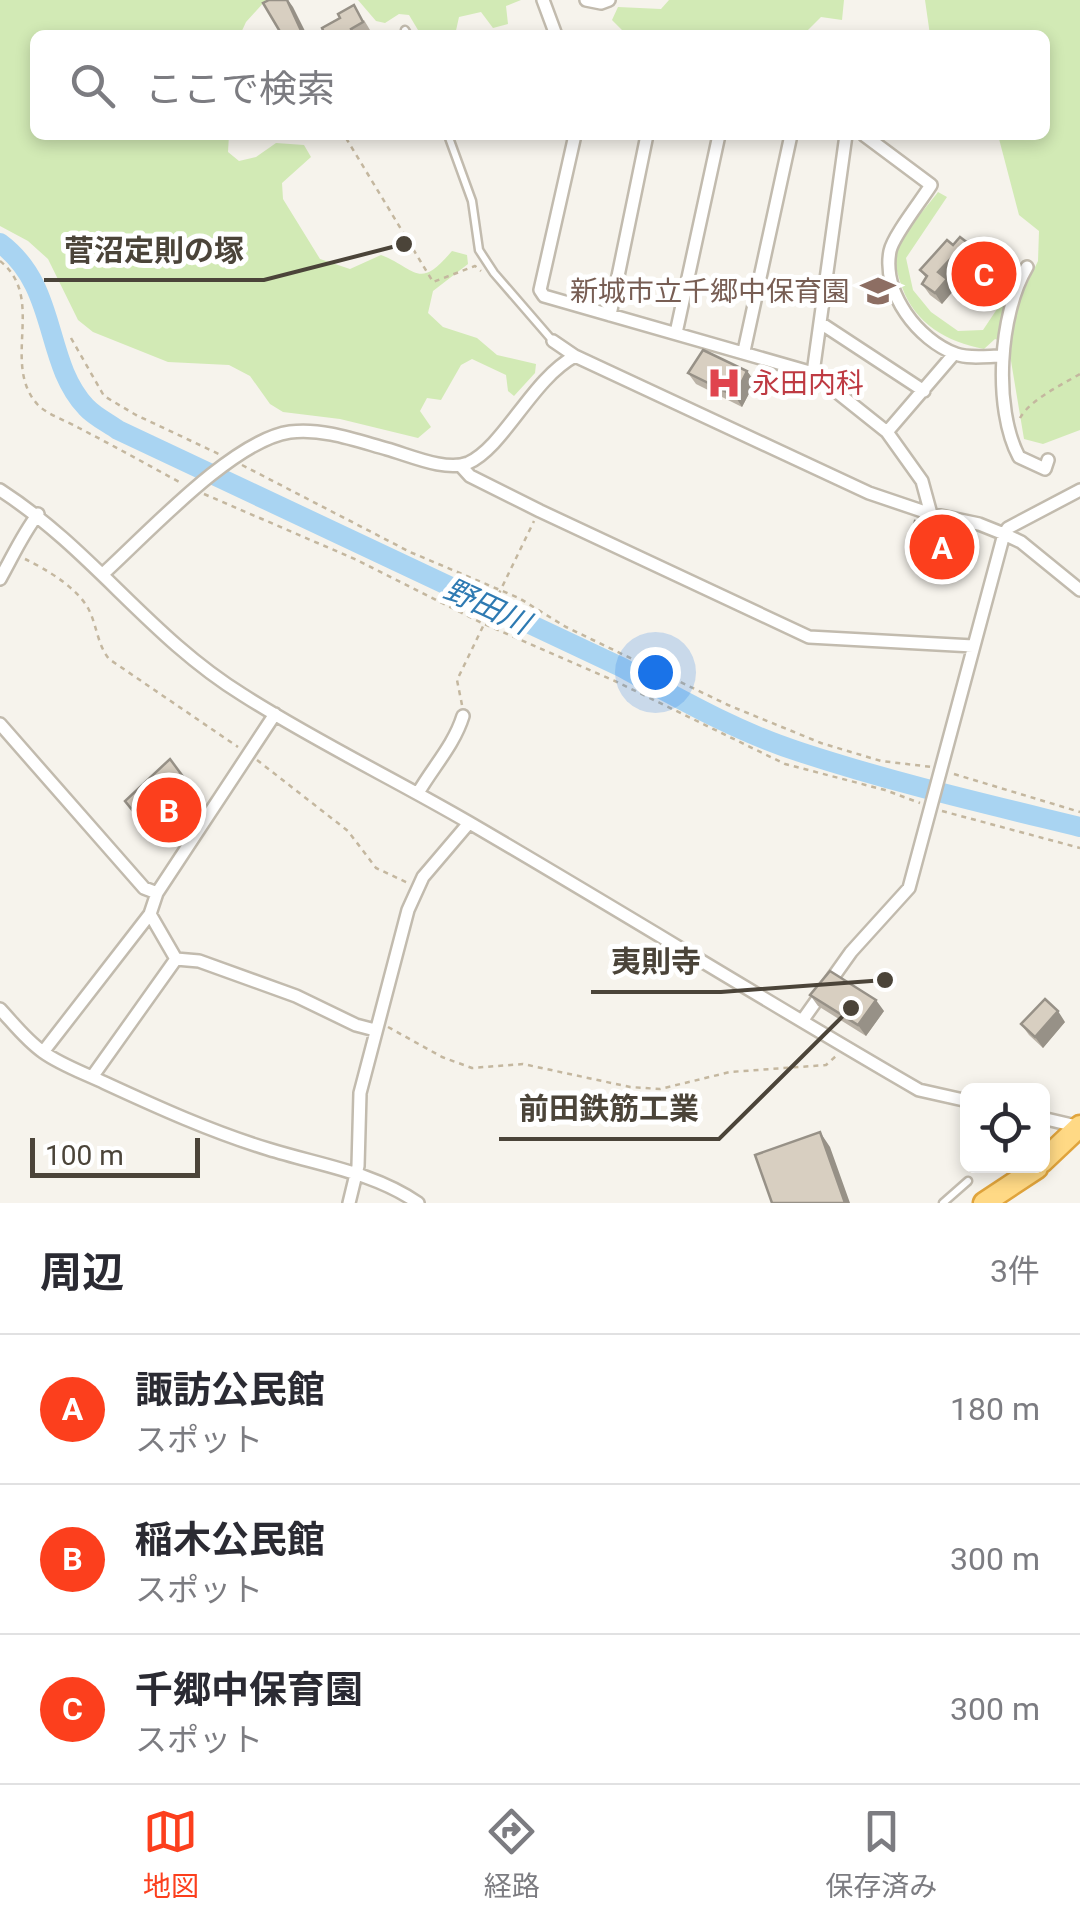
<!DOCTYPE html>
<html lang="ja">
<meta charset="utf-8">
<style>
:root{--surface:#fff;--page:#f7f7f7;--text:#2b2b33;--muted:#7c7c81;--line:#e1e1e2;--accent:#fc3f1d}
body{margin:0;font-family:Roboto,"Noto Sans JP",sans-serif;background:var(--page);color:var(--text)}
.controls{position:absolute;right:30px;bottom:30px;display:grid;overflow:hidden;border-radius:15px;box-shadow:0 5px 15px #0003}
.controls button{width:90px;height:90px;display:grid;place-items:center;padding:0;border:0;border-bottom:2px solid var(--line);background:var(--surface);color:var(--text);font:50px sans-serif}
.scale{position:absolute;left:30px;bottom:25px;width:170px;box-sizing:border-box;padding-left:10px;border:5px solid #4b4439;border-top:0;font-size:28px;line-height:35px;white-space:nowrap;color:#4b4439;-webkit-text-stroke:8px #fff;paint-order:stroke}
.you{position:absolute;left:655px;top:672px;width:35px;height:35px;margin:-25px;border:8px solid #fff;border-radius:50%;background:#1a73e8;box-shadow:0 0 0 15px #1a73e833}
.badge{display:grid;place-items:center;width:65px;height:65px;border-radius:50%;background:var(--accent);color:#fff;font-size:32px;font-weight:700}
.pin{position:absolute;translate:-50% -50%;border:5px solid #fff;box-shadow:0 2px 10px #0006}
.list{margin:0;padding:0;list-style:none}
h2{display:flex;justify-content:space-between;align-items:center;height:130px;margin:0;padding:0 40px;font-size:42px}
h2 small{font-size:32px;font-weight:400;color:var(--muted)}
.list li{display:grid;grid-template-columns:65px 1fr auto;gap:30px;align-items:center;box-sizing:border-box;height:150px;padding:0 40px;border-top:2px solid var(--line)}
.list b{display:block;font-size:38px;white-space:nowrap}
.list p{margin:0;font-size:32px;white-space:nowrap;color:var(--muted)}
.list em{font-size:32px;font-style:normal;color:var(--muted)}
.icon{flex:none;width:55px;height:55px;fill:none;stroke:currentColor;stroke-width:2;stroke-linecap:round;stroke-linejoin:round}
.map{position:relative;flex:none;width:1080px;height:1203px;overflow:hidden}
.search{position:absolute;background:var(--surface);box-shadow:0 5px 15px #0003;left:30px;right:30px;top:30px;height:110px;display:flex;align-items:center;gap:25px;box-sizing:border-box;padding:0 35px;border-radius:15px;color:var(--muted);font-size:38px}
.sheet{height:580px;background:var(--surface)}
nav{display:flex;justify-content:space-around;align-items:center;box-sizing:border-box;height:140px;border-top:2px solid var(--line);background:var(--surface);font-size:28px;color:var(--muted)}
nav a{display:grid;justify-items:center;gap:5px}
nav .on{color:var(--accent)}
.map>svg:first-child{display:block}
.green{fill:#d2eab5}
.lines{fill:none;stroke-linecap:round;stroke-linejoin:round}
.river{stroke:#a9d4f2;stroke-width:20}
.service-casing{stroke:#c2bbae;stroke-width:11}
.minor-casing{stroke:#c2bbae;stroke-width:16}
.trunk-casing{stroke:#e0a43c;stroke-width:25}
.path{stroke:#c4b79f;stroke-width:2.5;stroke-dasharray:5 5;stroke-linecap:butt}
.service{stroke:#fff;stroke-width:6}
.minor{stroke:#fff;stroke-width:11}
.trunk{stroke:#ffd985;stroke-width:20}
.wall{fill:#bab2a6}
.shaded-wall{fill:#979187}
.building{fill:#d8cfc1;stroke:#979187;stroke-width:2.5}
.labels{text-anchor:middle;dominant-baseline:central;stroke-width:10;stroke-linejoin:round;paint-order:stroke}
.education-label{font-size:28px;fill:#785e54;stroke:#fff;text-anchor:end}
.health-label{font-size:28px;fill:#be3a42;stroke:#fff;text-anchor:start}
.water-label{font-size:30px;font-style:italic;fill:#2e7ab2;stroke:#fff}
.leader{fill:none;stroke:#4b4439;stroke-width:4}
.callout-dot{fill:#4b4439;stroke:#fff;stroke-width:4}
.callout-label{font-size:30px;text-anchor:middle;font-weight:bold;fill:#4b4439;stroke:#fff;stroke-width:10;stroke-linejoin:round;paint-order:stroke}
</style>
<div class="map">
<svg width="1080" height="1203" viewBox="0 0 1080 1203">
<rect width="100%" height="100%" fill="#f6f3ec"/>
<path class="green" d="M0 0H266L246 22 240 35H35V135H229L228 152 239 161 256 157 276 143 304 145 311 157 282 183 283 199 320 259 350 269 381 255C417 269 418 291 452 251L467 255 468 264 433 291 428 313 443 327 477 338 497 355 536 364 535 373 514 396 508 391 506 375 472 359 461 365 441 400 427 398 420 411 431 427 418 438 340 419 283 412 270 404 250 376 229 365 168 362 93 332 78 320 48 259 28 241 0 226Z
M358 0H521L506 6 508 24 493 28 481 12 459 17 455 35H421L409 15 399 14 385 23 376 21Z
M669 0H844L842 20 821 17 803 35H627L612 20 618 7 661 9Z
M925 0H1080V430L1043 444 1024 439 1008 343 995 339 984 349C947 342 915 324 902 287 898 276 893 261 897 249 902 233 927 207 938 192L947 197 906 258 913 290 931 312 958 331 983 330 999 306 1019 300 1038 261 1039 231 1019 215 998 135H1045V35H930Z"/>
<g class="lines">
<path class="river" d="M0 243C59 287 43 361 86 407 94 416 108 423 118 430L621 667C678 698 737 732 800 752 891 782 986 804 1080 827"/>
<g class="service-casing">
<path id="service" d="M405 30 408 35
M448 135 472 201 479 250 494 273 552 340
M943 1203 968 1181"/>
</g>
<g class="minor-casing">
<path id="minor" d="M543 0 556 35
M586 0 601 3 609 0
M575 135 540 290 544 296 813 373 887 432 922 481 931 514
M864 135 931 185C921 201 893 236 890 251 882 293 918 340 956 354 969 359 988 356 1002 356
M1027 267C999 314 993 408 1019 457L1045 469 1048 460
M610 315 647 135
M822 324 924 391
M676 333 719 135
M553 341 575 356
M744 351 791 135
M813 373 846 135
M887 432 954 354
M460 465 470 476 540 511 809 637 973 646
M0 490C93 550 149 637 243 695 315 741 394 779 468 822 619 910 767 1002 919 1090L968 1101
M104 573C147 534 233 440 290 432 323 428 355 440 387 449 409 455 446 472 468 463 504 447 532 379 575 356L869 493 931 514 979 524 1004 534 1008 528 1080 490
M0 579C13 556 22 535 38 514
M0 724 144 888 157 893
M418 793C433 767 454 745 463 716
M176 959 199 961 296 996 356 1025 375 1030
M0 1009C14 1024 26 1040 43 1052 61 1065 84 1073 105 1083 157 1107 212 1132 268 1149 319 1165 373 1172 418 1203
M802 1021 851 952 909 888 1004 534 1021 542 1080 590
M43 1052 150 914 157 893 275 714
M92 1077 176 959 150 914
M1042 1118 1080 1127
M349 1203 358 1166 360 1093 408 910 423 877 469 823"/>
</g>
<g class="trunk-casing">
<path id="trunk" d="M1042 1162 1080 1126
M984 1203 1037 1168"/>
</g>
<path class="path" d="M346 138 433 282 475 266 481 271
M0 261C47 298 0 364 38 405 48 415 67 421 79 428 114 446 148 465 183 484
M71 338 104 396 136 415 221 455
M1020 418C1030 400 1061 385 1080 374
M242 465 410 552 519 598 566 627 728 705 821 743 881 761 932 767
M204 494 357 560 484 624 617 682 785 764 885 790 920 803
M25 559C46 569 76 587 88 608 97 625 97 644 109 659L238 747
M462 705 457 680 534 521
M257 760 348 831 376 868 408 883
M954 774 1080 812
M942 811 1080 848
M388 1027 442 1057 472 1068 523 1064 630 1087 660 1089 730 1072 826 1065 836 1056"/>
<use href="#service" class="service"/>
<use href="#minor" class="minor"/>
<use href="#trunk" class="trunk"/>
</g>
<path class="wall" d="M364 20 373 35H325Z
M953 245 989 259 997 270 993 275 1000 284 985 302 972 292 965 281 972 272 962 265 948 281 954 290 942 304 930 295 922 284 926 278 920 270Z
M747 371 755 382 742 407 696 384 688 373Z
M958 530 966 541 961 562 918 552 910 541Z
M170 759 203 805 159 845 125 801Z
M810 995 884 1011 866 1036 818 1006Z
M1065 1022 1043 1048 1029 1035 1021 1024Z"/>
<path class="shaded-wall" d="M287 0H288L293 7 307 35H303Z
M955 254 962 265 948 281 954 290 942 304 935 293 938 272Z
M989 259 997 270 994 275 1000 284 985 302 978 291 984 266Z
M747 371 755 382 742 407 735 396Z
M958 530 966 541 961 562 953 551Z
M876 1000 884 1011 866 1036 858 1025Z
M1058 1011 1065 1022 1043 1048 1035 1037Z
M820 1132 830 1147 850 1203H845Z"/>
<path class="building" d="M269 0H287L303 35H282L263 3Z
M354 5 363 22 351 29 354 35H325L322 28 340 18 338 14Z
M960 237 989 259 984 266 992 273 978 291 965 281 974 269 955 254 938 272 947 279 935 293 922 284 927 276 920 270 947 240 953 245Z
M703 350 747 371 735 396 688 373Z
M915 521 958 530 953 551 910 541Z
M170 759 193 790 149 831 125 801Z
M830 971 876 1000 858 1025 810 995Z
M1045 999 1058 1011 1035 1037 1021 1024Z
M820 1132 845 1203H772L755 1155Z"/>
<defs>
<g id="school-bare" transform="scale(2.7)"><path d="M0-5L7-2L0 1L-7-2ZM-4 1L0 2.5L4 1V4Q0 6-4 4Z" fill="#8d6e63" stroke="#fff" stroke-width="2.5" paint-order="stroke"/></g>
<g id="hospital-bare" transform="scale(2.7)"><path d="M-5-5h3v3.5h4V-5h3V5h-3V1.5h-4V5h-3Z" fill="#e0444e" stroke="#fff" stroke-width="2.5" paint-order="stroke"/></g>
</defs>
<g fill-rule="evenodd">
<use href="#school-bare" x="878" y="291"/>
<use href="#hospital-bare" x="724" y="383"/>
</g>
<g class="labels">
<g class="education-label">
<text x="850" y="291">新城市立千郷中保育園</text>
</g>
<g class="health-label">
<text x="752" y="383">永田内科</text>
</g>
<g class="water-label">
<text transform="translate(487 606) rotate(25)">野田川</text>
</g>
</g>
<path class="leader" d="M404 244L264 280H44M885 980L721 992H591M851 1008L719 1139H499"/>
<g class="callout-dot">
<circle cx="404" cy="244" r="10"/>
<circle cx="885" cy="980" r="10"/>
<circle cx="851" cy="1008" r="10"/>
</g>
<g class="callout-label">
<text x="154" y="261">菅沼定則の塚</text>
<text x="656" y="972">夷則寺</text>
<text x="609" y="1119">前田鉄筋工業</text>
</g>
</svg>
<div class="controls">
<button><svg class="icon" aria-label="locate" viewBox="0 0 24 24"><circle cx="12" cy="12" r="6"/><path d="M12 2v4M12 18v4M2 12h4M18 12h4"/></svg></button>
</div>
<div class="scale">100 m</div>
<div class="you"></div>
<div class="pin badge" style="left:942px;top:547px">A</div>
<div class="pin badge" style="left:169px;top:810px">B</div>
<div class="pin badge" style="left:984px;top:274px">C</div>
<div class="search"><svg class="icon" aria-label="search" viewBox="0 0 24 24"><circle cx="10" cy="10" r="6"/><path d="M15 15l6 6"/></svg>ここで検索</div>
</div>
<section class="sheet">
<h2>周辺<small>3件</small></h2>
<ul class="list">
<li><span class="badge">A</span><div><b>諏訪公民館</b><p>スポット</p></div><em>180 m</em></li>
<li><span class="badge">B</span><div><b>稲木公民館</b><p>スポット</p></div><em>300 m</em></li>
<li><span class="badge">C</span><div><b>千郷中保育園</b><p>スポット</p></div><em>300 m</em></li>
</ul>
</section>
<nav>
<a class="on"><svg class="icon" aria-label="map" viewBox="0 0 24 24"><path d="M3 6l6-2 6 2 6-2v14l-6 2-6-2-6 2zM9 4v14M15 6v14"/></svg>地図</a>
<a><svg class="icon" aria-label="directions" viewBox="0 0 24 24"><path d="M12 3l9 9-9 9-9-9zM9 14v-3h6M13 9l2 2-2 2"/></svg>経路</a>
<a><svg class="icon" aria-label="saved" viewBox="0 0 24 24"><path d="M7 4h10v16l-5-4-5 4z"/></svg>保存済み</a>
</nav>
